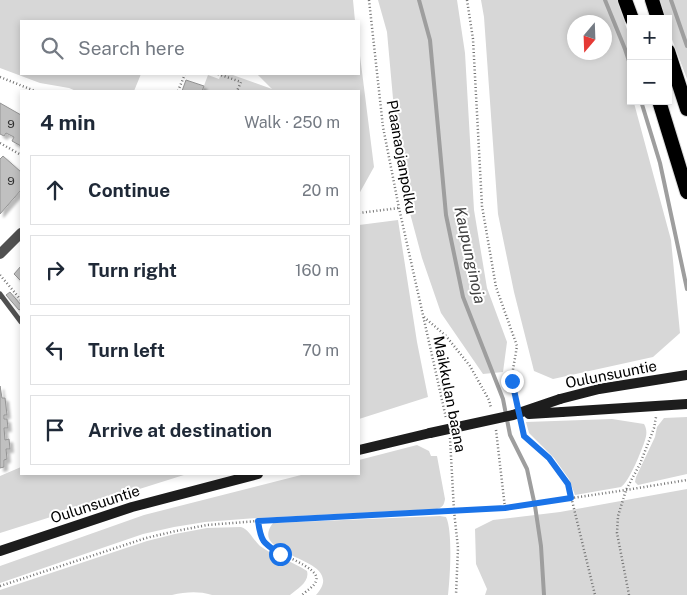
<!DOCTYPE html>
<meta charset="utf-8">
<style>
:root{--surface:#fff;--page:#f6f6f7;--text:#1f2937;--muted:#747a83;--line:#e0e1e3}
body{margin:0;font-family:"Public Sans",sans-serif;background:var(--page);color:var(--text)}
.controls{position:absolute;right:15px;top:15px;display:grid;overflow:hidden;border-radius:0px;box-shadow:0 2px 8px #0003}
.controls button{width:45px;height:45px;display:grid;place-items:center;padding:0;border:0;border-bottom:1px solid var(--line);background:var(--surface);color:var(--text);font:25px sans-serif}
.compass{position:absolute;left:567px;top:15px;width:45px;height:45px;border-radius:50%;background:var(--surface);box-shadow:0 2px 8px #0003;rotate:199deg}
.stop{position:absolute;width:15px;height:15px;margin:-11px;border:4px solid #1a73e8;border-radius:50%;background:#fff}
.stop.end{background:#1a73e8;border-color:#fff;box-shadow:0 1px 5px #0008}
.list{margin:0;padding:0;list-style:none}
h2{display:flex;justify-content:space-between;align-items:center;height:65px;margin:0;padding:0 20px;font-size:21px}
h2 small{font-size:16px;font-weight:400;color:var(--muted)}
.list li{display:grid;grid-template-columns:32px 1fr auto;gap:15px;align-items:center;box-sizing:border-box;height:70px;margin:0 10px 10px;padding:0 10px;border:1px solid var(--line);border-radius:0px}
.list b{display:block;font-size:19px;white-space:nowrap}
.list em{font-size:16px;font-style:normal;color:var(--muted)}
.icon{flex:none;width:28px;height:28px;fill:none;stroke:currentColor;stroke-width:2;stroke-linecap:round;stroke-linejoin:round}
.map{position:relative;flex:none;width:687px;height:595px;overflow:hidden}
.search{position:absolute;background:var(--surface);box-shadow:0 2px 8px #0003;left:20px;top:20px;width:340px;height:55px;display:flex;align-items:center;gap:12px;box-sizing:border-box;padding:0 18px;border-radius:0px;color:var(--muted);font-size:19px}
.panel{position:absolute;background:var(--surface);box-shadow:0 2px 8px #0003;left:20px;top:90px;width:340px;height:385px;border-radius:0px}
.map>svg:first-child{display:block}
.green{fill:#d7d7d7;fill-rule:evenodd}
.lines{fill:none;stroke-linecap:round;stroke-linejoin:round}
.stream{stroke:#9e9e9e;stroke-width:4}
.building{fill:#c0c0c0;stroke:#949494;filter:url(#shadow)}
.trunk-casing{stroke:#dbdbdb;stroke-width:16}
.path{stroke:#727272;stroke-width:2.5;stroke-dasharray:1 2.5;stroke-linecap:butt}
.service{stroke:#505050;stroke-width:5}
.minor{stroke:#505050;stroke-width:10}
.secondary{stroke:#1d1d1d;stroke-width:10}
.trunk{stroke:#000;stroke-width:14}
.secondary-bridge{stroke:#1d1d1d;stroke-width:10}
.route{stroke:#1a73e8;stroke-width:6}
.labels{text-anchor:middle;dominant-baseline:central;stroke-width:4;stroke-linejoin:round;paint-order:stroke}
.number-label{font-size:12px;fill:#303030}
.street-label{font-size:15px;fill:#000;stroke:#fff}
.water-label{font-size:16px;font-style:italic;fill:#3f3f3f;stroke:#fff}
</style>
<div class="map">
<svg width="687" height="595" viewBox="0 0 687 595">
<defs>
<filter id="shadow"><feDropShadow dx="3.5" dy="3.5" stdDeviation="1" flood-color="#0004"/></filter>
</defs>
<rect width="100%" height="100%" fill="#fff"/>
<path class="green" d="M0 0H353L355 21H21V74H141L134 91H76L69 88 40 83 0 68Z
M378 0H457L465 53 474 210 487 288 507 342 503 372 483 374 441 313 422 258 400 176 387 32Z
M481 0H617L631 41V101H643L634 103 671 240 680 333 653 357 553 379 534 371 514 292 498 214 484 17ZM574 22H604V52H574Z
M657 0H687V79L668 29V19H664Z
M359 48 374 167 359 194V91H202L208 75 219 79 221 74H230L272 89 257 74H359Z
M398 220 417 342 428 397 359 419V225Z
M687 417V474L638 485 635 482 636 477 655 437 657 427 664 418Z
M612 419 644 424C647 429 647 434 645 440 642 450 629 482 621 487L575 495 569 479 554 458 529 433 526 422Z
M417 445 429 451 431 456H437L445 499C444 505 443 507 437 509L257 518 205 522 174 527 143 534 0 583V566L144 515 305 474H359V460Z
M21 467V474H187L0 533V476Z
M687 489V595H485L487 589 476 564 475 529 493 520 560 512Z
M440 516 446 517C453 531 450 578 448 595H316C351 556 245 559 273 523Z
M241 527C250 530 253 540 260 546 275 557 292 561 307 571 310 582 297 589 290 595H212C198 591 186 592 172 595H0V590L147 541 175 534 207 528Z"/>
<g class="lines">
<path class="stream" d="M419 0 430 40 446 215 463 297 503 399 510 435 527 469 535 506 541 546 544 595
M605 0 625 49 631 67
M671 0 687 46
M641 101 660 163 687 289"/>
</g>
<path class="building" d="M186 80 204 86 202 91H182Z
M0 103 21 115V146L12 141 14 137 6 133 4 136 0 134Z
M3 156 21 172V190L0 214V159Z
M21 266V281L14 274Z
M10 292 21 305V308L19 310 6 295Z
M0 386 2 398H5L7 415H4V419H7L8 428H4L5 440 9 439 10 449H6L7 459 4 460V467L0 468Z"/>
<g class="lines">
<g class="trunk-casing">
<path id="trunk" d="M625 0 632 19
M652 0 658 19
M668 51 687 109
M659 101 687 192"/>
</g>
<path class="path" d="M369 0 383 127 399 208 446 418
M467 0 473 39 482 206 496 287 517 346 511 381 516 402
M218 74 241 82 237 91
M0 77 35 91
M178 91 185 74
M0 143 21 155
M359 213 399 208
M0 275 21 300
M424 317 446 336 470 366 489 400 491 408
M522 425 524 436 549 458 568 484 595 595
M496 430 505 508
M450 438 454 511 458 548 456 595
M258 521C259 528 259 535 262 540 271 554 322 566 316 581 314 587 306 591 302 595
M0 586 146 538 176 531 207 525 258 521 505 508 626 490 687 480
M629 595 617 533 618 516 626 490 640 464 654 428 656 417"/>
<path class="service" d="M0 294 21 322"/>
<path class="minor" d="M0 254 21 233"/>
<path class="secondary" d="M560 399 599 389 687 375
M562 412 687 404
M359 450 430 433
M0 551 132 507 258 474"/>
<use href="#trunk" class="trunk"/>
<path class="secondary-bridge" d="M529 414 562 412
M430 433 513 415 560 399"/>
</g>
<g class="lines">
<path class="route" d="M280 554C263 543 261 542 258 521L505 508 571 498 568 484 549 458 524 436 512 381"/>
</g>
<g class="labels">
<g class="number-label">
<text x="11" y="124">9</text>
<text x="11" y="181">9</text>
</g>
<g class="street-label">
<text transform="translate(402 157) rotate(80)">Plaanaojanpolku</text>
<text transform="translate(611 374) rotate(-11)">Oulunsuuntie</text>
<text transform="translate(450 394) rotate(79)">Maikkulan baana</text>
<text transform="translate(95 504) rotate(-18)">Oulunsuuntie</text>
</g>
<g class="water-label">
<text transform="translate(470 255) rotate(78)">Kaupunginoja</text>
</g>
</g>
</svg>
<div class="controls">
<button>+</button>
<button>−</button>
</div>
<svg class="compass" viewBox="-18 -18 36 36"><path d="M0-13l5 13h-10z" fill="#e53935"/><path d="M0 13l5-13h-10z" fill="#747a83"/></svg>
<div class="stop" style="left:280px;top:554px"></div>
<div class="stop end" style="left:512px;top:381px"></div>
<div class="search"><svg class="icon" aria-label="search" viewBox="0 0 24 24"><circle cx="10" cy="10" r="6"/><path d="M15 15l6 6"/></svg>Search here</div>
<section class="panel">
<h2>4 min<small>Walk · 250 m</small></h2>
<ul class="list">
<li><svg class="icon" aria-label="ahead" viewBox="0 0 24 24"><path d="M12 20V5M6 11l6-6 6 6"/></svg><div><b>Continue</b></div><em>20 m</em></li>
<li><svg class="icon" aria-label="right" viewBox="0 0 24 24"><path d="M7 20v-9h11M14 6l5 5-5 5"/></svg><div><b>Turn right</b></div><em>160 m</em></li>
<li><svg class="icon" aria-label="left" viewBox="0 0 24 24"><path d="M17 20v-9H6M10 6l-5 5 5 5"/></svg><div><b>Turn left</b></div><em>70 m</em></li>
<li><svg class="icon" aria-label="arrive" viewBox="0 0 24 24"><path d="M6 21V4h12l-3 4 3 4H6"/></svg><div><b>Arrive at destination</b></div></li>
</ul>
</section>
</div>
